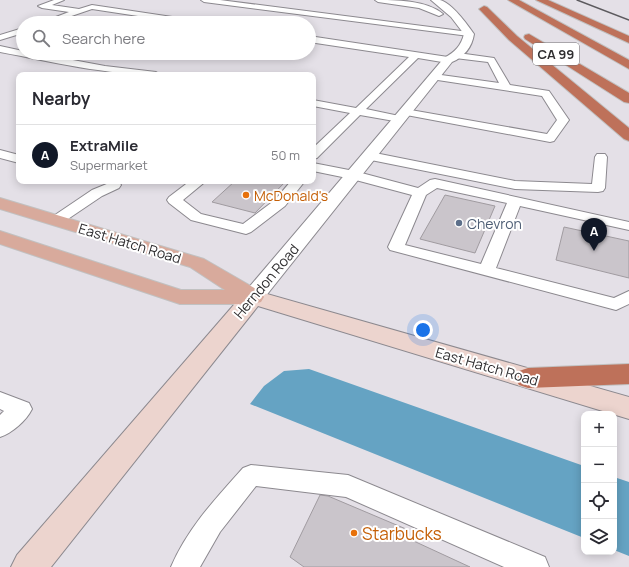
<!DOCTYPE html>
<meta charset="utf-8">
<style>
:root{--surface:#fff;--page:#f7f7f7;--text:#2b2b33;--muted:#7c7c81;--line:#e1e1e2;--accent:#111827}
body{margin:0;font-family:Manrope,sans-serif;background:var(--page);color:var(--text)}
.controls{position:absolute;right:12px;bottom:12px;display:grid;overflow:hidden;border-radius:8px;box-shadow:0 2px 10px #0003}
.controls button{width:36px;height:36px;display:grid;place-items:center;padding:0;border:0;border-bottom:1px solid var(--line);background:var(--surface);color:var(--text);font:20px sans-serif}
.you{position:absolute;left:423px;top:330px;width:14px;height:14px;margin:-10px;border:3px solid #fff;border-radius:50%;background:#1a73e8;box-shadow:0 0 0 6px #1a73e833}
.badge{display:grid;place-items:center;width:26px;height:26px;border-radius:50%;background:var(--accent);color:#fff;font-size:13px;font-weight:700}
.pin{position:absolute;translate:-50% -33px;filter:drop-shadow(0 1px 2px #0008)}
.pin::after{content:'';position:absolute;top:21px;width:14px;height:12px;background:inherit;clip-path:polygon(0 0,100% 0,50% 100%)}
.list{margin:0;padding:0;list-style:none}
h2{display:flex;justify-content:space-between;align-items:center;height:52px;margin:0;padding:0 16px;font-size:17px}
h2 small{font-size:13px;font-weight:400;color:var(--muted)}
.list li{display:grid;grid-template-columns:26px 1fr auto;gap:12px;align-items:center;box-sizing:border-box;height:60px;padding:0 16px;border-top:1px solid var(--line)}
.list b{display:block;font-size:15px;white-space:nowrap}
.list p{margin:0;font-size:13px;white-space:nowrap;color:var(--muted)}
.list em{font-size:13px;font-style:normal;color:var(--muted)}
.icon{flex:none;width:22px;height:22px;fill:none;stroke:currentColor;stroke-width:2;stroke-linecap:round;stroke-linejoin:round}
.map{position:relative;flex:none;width:629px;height:567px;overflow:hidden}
.search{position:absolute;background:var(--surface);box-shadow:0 2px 10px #0003;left:16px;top:16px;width:300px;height:44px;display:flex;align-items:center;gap:10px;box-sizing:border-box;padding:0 14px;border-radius:22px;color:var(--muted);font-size:15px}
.panel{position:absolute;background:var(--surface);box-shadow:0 2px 10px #0003;left:16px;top:72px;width:300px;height:112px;border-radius:8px}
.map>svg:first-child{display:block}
.water{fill:#65a3c3}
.building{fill:#cac5cb;stroke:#a09ba0}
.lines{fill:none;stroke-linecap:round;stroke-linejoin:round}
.service-casing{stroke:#8c898f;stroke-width:2}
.tertiary-casing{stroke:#8c898f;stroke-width:2}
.secondary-casing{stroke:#8c898f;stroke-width:2}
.primary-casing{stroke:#c1c1c1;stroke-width:2}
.motorway-casing{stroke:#c1c1c1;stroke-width:2}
.service{fill:#fff;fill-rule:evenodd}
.tertiary{fill:#fff;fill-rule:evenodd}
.secondary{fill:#ecd4ce;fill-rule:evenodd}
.primary{fill:#d8aa9c;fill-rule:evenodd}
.motorway{fill:#be715a;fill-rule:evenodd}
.rail{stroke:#5c5a5e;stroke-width:1.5}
.food-dot{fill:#e8710a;stroke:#fff;stroke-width:1.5}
.service-dot{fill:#5c6f8a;stroke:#fff;stroke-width:1.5}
.labels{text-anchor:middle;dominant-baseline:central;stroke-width:4;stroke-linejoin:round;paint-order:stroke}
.shield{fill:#fff;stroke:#6e6d6f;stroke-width:1}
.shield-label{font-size:13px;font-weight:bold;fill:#302f31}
.food-label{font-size:14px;fill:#c56008;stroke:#fff;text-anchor:start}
.service-label{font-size:14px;fill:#4e5e75;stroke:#fff;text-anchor:start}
.street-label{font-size:14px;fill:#302f31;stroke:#fff}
.near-food-label{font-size:17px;fill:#c56008;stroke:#fff;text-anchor:start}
</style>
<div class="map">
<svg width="629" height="567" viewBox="0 0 629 567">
<rect width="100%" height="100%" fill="#e4e0e7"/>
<path class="water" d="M309 369 584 466V538L250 404 264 386 284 371Z
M614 477 629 482V556L614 550Z"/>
<path class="building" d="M235 181H286L255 213 212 202Z
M445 195 495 206 475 253 420 239Z
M564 227 629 241V278L556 260Z
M320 495 328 496 406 529 405 537 470 567H304L290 557Z"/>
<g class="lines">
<g class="service-casing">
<path id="service" d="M54 0H64L52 5 79 9 92 5 199 21 203 23H184L92 9 51 23H40L69 12 42 8 38 6Z
M201 0H220L469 32 473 34 469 36 204 2Z
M375 0C395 0 427 0 443 14L439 16 419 8 378 2Z
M23 28V33L0 40V35Z
M309 36 448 57 453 60 448 63 418 58 366 109 404 117 406 119 404 121 400 122 360 115 317 158 313 159V148L350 113 313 106V100L356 108 409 57 309 42Z
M0 46 23 51V53H35L105 66 156 72 161 75C106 75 53 62 0 52Z
M458 53 494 58 510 85 549 91 569 120 554 141 550 142 401 114 400 112 401 110 405 109 547 134 557 120 542 96 431 79 429 77 434 74 499 83 488 62 455 58 454 56Z
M0 150 19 155V163L0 158Z
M370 152 515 181 592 184 595 157 597 154H605L607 157 605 188 603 191 598 192 515 189 366 159 364 156 366 153Z
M313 163 354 171 418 188 430 180 435 179 629 222V230L520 206 496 268 614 298 629 291V304L616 310 390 250 388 247 412 195 352 179 313 171ZM437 188 507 203 481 264 405 245 426 195Z
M114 181 119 182 121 185 119 188 102 196 62 223 57 224 52 223 50 220 52 217 92 190Z
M190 181H206L183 200 201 214 243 224 275 200 291 181H305L285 206 251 232 246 234 191 220 169 203 167 200 169 197Z
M0 392 29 403 32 409C26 421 12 433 0 437V415L4 411 0 409Z
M251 465 348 475 545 557 549 567H504L346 497 256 486 220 532 200 567H171C187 529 216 498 243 468Z"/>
</g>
<g class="tertiary-casing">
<path id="tertiary" d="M431 0C433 0 437 0 440 0 452 3 467 24 474 34 472 47 464 57 452 62L261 302 253 304 245 302 242 297 245 292 444 58C455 52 461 46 464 34L451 17Z"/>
</g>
<g class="secondary-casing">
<path id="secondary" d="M253 290 629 397V419L258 306 51 567H11L17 555 245 292Z"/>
</g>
<g class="primary-casing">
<path id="primary" d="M0 198 204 259 261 292 264 297 261 302 253 304H180L0 244V231L181 290H225L190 267 0 209Z"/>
</g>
<g class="motorway-casing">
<path id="motorway" d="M508 0H519L629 60V69Z
M536 0H548L629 36V43Z
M484 6 487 7 517 36 629 128V141L624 139 509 40 481 11 479 9Z
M529 34 629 93V103L624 102 525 39 524 37 525 35Z
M629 364V384L528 388 519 385 515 378 519 371 528 368Z"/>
</g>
<use href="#service" class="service"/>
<use href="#tertiary" class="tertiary"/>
<use href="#secondary" class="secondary"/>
<use href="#primary" class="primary"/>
<use href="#motorway" class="motorway"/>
<path class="rail" d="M577 0 629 20"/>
</g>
<g class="food-dot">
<circle cx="246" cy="195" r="4"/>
<circle cx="354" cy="533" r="4"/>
</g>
<circle class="service-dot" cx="459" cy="223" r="4"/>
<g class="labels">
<rect class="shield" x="533" y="43" width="46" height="22" rx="3"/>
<g class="shield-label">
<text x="556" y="54">CA 99</text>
</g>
<g class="food-label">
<text x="254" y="195">McDonald's</text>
</g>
<g class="service-label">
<text x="467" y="223">Chevron</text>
</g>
<g class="street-label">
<text transform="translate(130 243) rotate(17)">East Hatch Road</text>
<text transform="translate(266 281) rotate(-50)">Herndon Road</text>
<text transform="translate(487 366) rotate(16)">East Hatch Road</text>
</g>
<g class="near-food-label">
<text x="362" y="533">Starbucks</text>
</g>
</g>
</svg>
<div class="controls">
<button>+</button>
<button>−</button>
<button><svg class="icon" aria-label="locate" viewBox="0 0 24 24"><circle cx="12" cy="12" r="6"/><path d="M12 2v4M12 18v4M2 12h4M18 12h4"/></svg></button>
<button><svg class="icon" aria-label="layers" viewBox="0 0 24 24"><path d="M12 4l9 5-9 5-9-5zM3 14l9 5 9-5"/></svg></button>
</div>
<div class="you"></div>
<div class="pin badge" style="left:594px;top:251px">A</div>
<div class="search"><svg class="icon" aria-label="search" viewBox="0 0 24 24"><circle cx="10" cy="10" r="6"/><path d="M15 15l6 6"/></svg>Search here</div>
<section class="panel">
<h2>Nearby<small></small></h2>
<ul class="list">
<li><span class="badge">A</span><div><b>ExtraMile</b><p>Supermarket</p></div><em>50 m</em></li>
</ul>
</section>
</div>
